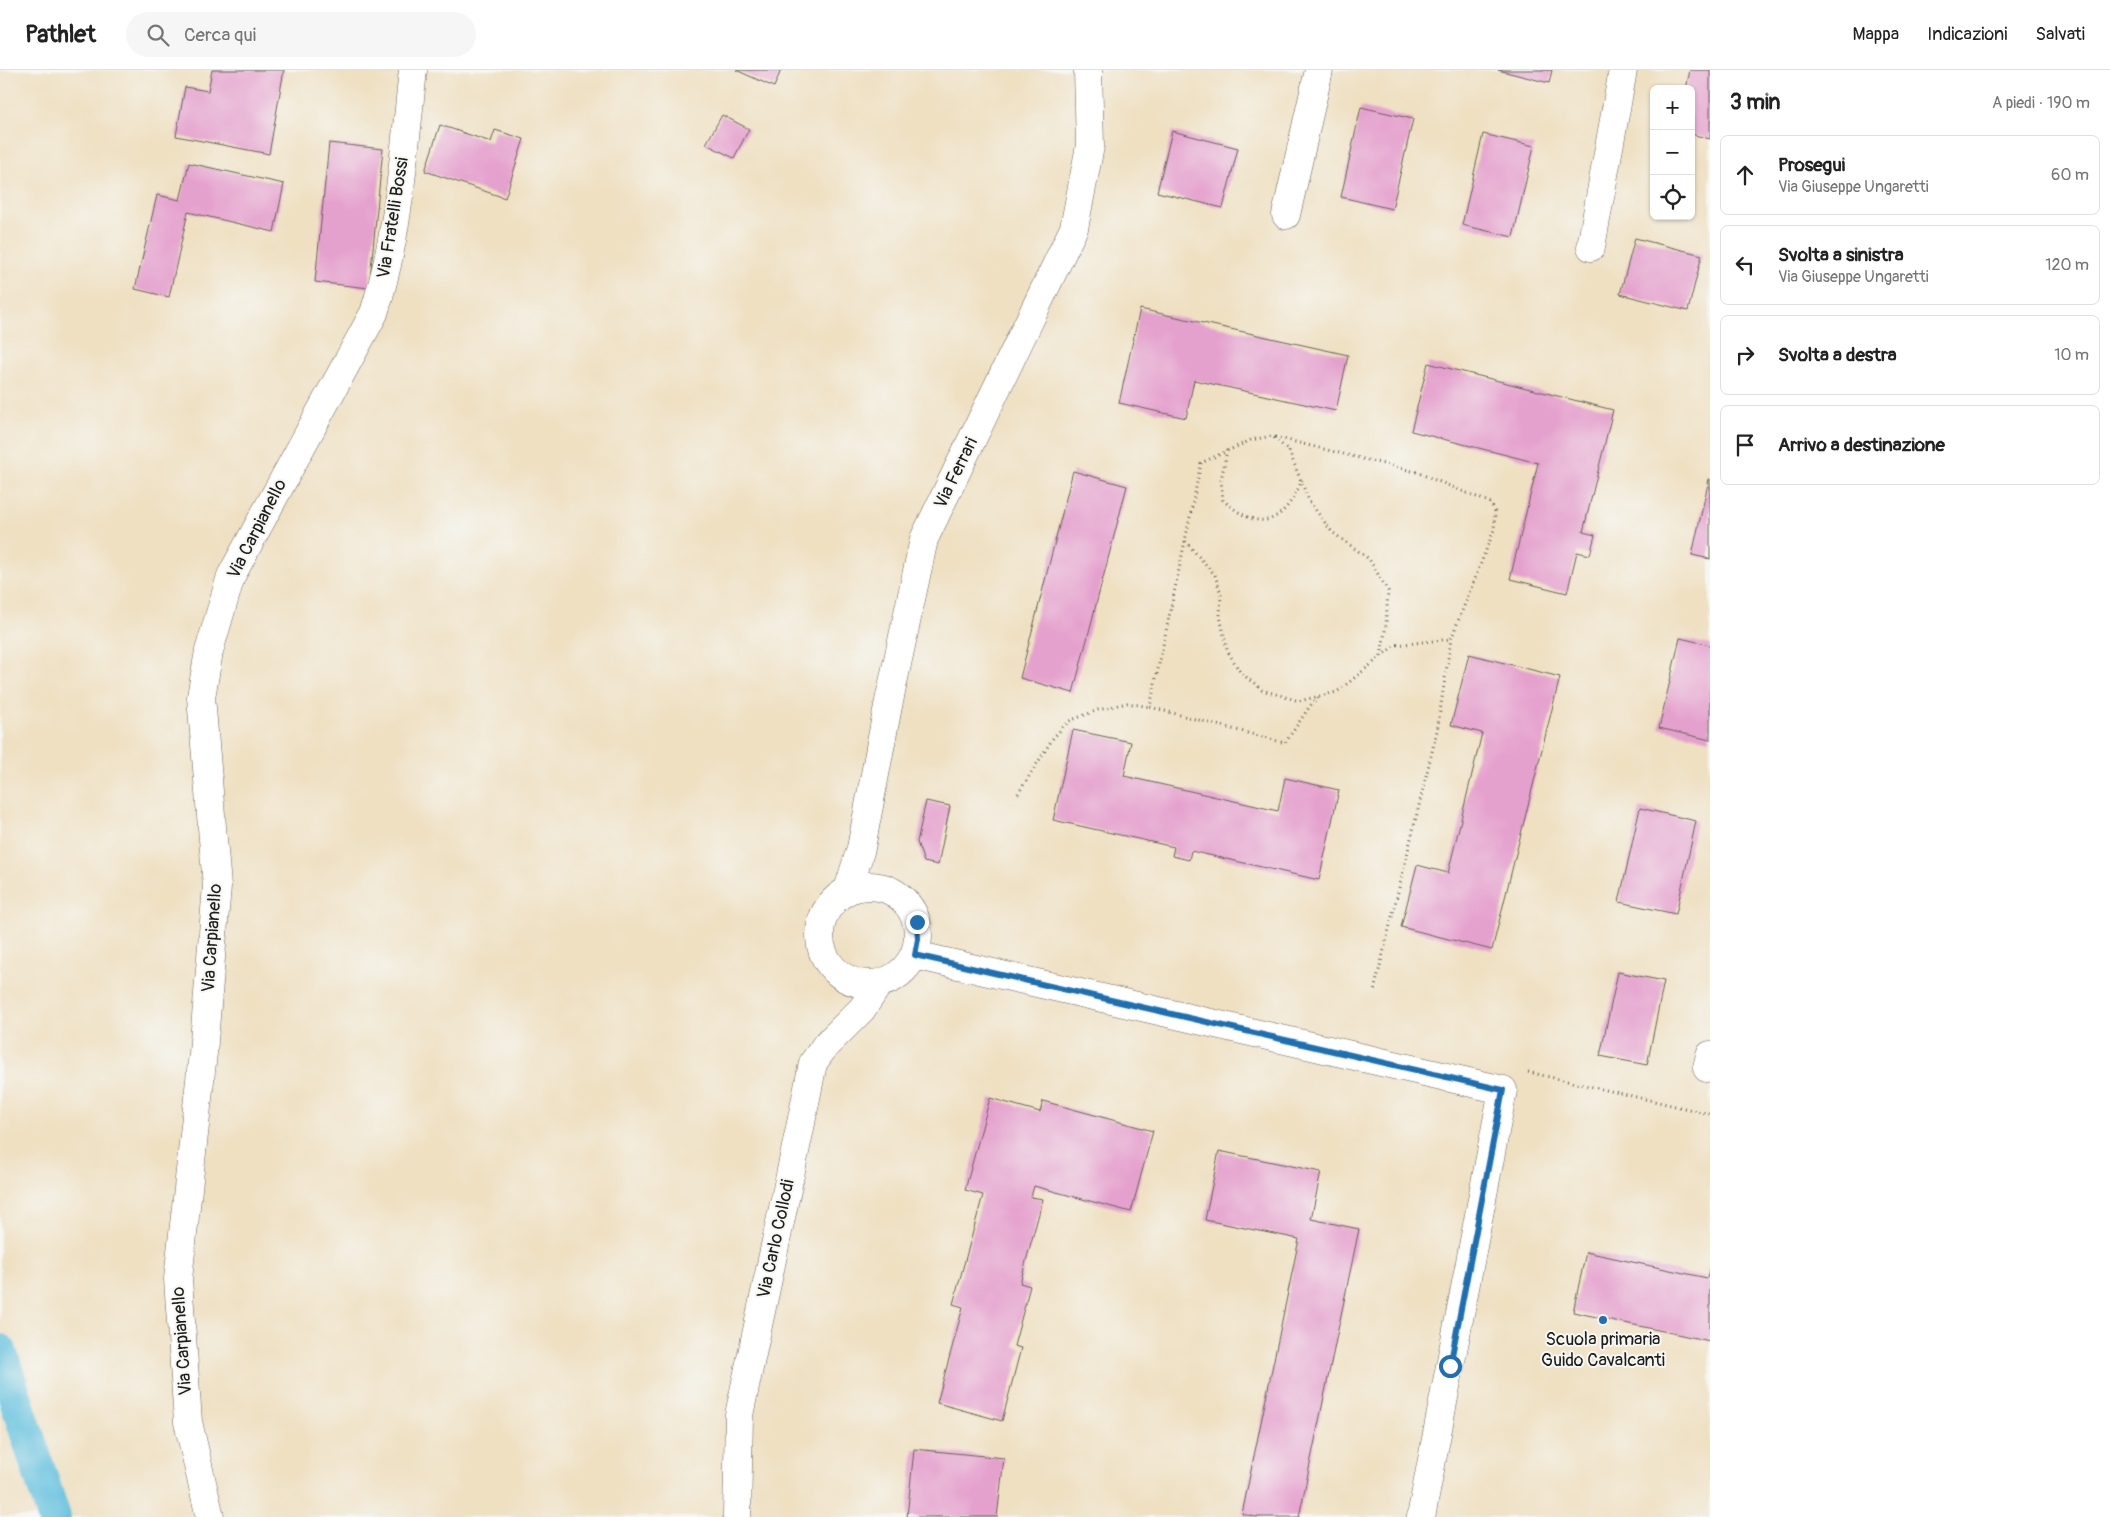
<!DOCTYPE html>
<html lang="it">
<meta charset="utf-8">
<style>
:root{--surface:#fff;--page:#f6f6f6;--text:#222;--muted:#767676;--line:#e0e0e0}
body{margin:0;font-family:Pangolin,sans-serif;background:var(--page);color:var(--text)}
.controls{position:absolute;right:15px;top:15px;display:grid;overflow:hidden;border-radius:8px;box-shadow:0 1px 4px #0004}
.controls button{width:45px;height:45px;display:grid;place-items:center;padding:0;border:0;border-bottom:1px solid var(--line);background:var(--surface);color:var(--text);font:25px sans-serif}
.stop{position:absolute;width:15px;height:15px;margin:-11px;border:4px solid #1f6fb2;border-radius:50%;background:#fff}
.stop.end{background:#1f6fb2;border-color:#fff;box-shadow:0 1px 5px #0008}
.list{margin:0;padding:0;list-style:none}
h2{display:flex;justify-content:space-between;align-items:center;height:65px;margin:0;padding:0 20px;font-size:21px}
h2 small{font-size:16px;font-weight:400;color:var(--muted)}
.list li{display:grid;grid-template-columns:32px 1fr auto;gap:15px;align-items:center;box-sizing:border-box;height:80px;margin:0 10px 10px;padding:0 10px;border:1px solid var(--line);border-radius:8px}
.list b{display:block;font-size:19px;white-space:nowrap}
.list p{margin:0;font-size:16px;white-space:nowrap;color:var(--muted)}
.list em{font-size:16px;font-style:normal;color:var(--muted)}
.icon{flex:none;width:28px;height:28px;fill:none;stroke:currentColor;stroke-width:2;stroke-linecap:round;stroke-linejoin:round}
.map{position:relative;flex:none;width:1710px;height:1447px;overflow:hidden}
header{display:flex;align-items:center;gap:30px;box-sizing:border-box;height:70px;padding:0 25px;background:var(--surface);border-bottom:1px solid var(--line)}
header strong{font-size:24px}
nav{display:flex;gap:28px;margin-inline-start:auto;font-size:18px}
.search{width:350px;height:45px;background:var(--page);display:flex;align-items:center;gap:12px;box-sizing:border-box;padding:0 18px;border-radius:28px;color:var(--muted);font-size:19px}
main{display:flex}
aside{flex:1;background:var(--surface)}
.map>svg:first-child{display:block}
.lines{fill:none;stroke-linecap:round;stroke-linejoin:round}
.canal{stroke:#60c0df;stroke-width:34}
.building{fill:#e5a1ce}
.minor-casing{stroke:#666156;stroke-width:29}
.path{stroke:#666156;stroke-width:3;stroke-dasharray:1 4;stroke-linecap:butt}
.minor{stroke:#fff;stroke-width:28}
.route{stroke:#1f6fb2;stroke-width:6}
.poi-dot{fill:#1f6fb2;stroke:#f6f6f2;stroke-width:2}
.labels{text-anchor:middle;dominant-baseline:central;stroke-width:4;stroke-linejoin:round;paint-order:stroke}
.street-label{font-size:18px;fill:#1c1c1c;stroke:#f6f6f2}
.poi-label{font-size:18px;fill:#1c1c1c;stroke:#f6f6f2}
</style>
<header>
<strong>Pathlet</strong>
<div class="search"><svg class="icon" aria-label="search" viewBox="0 0 24 24"><circle cx="10" cy="10" r="6"/><path d="M15 15l6 6"/></svg>Cerca qui</div>
<nav><a>Mappa</a><a>Indicazioni</a><a>Salvati</a></nav>
</header>
<main>
<div class="map">
<svg width="1710" height="1447" viewBox="0 0 1710 1447">
<rect width="100%" height="100%" fill="#f6f6f2"/>
<filter id="ink" filterUnits="userSpaceOnUse"><feTurbulence type="fractalNoise" baseFrequency=".02" numOctaves="2"/><feDisplacementMap in="SourceGraphic" scale="10" xChannelSelector="R" yChannelSelector="G"/><feConvolveMatrix kernelMatrix="1 2 1 2 8 2 1 2 1" color-interpolation-filters="sRGB"/></filter>
<filter id="wash" filterUnits="userSpaceOnUse"><feTurbulence type="fractalNoise" baseFrequency=".0096" numOctaves="4" result="noise"/><feDisplacementMap in="SourceGraphic" scale="20" xChannelSelector="R" yChannelSelector="G"/><feGaussianBlur stdDeviation="1.12" result="paint"/><feColorMatrix in="noise" values="0 0 0 0 0 0 0 0 0 0 0 0 0 0 0 0 0 1.4 0 .05"/><feComposite in="paint" operator="in"/></filter>
<g filter="url(#wash)">
<rect width="100%" height="100%" fill="#efe0c2"/>
<g class="lines">
<path class="canal" d="M0 1281 54 1447"/>
</g>
<g id="blocks">
<path class="building" d="M212 0H284L269 84 176 66 185 17 208 21Z
M736 0H781L774 17Z
M1498 0H1552L1549 13Z
M1690 0H1710V69L1691 64V19H1686Z
M1361 37 1413 49 1392 139 1341 127Z
M722 45 749 59 734 88 706 74Z
M440 55 491 72 495 60 524 69 505 128 425 101Z
M1172 61 1238 78 1223 138 1157 122Z
M1483 64 1534 76 1513 167 1462 155Z
M329 73 383 79 369 218 315 212Z
M189 93 284 114 274 162 188 142 169 227 135 219 157 125 180 130Z
M1635 168 1702 185 1688 241 1620 224Z
M1140 239 1348 285 1336 341 1194 310 1186 348 1119 333Z
M1428 293 1613 340 1583 462 1595 465 1590 485 1577 482 1567 523 1510 509 1538 393 1411 361Z
M1073 401 1127 416 1073 623 1020 608Z
M1709 409H1710V489L1692 485Z
M1680 568 1710 575V670L1659 658Z
M1469 584 1560 607 1492 880 1401 857 1417 795 1448 803 1482 663 1451 655Z
M1073 660 1131 672 1124 706 1278 741 1285 708 1339 720 1319 810 1191 781 1189 790 1172 786 1174 777 1053 750Z
M926 731 950 736 938 795 924 792 917 772Z
M1640 738 1696 751 1676 844 1619 832Z
M1618 902 1664 911 1647 995 1600 986Z
M990 1028 1040 1042 1043 1031 1153 1061 1131 1142 1034 1116 1031 1127 1043 1129 1020 1213 1030 1216 1014 1276 1021 1278 1002 1351 937 1333 963 1237 953 1234 983 1125 965 1120Z
M1219 1081 1321 1102 1311 1149 1359 1159 1299 1447H1256L1242 1444 1299 1169 1205 1150Z
M1586 1182 1707 1208 1710 1197V1271L1573 1242Z
M914 1379 1004 1388 997 1447H907Z"/>
</g>
</g>
<g filter="url(#ink)">
<use href="#blocks" fill-opacity="0" stroke="#666156" stroke-width="1"/>
<g class="lines">
<g class="minor-casing">
<path id="minor" d="M1286 145 1319 0
M1591 177 1623 0
M820 865a49 49 0 1 1 98 0a49 49 0 1 1-98 0Z
M848 820 861 778 888 636 924 469 1074 158 1090 76 1088 0
M915 885 1503 1020 1421 1447
M1707 998 1710 985
M210 1447 188 1352 178 1209 203 983 217 816 201 627 209 581 231 506 374 243C399 165 404 82 413 0
M737 1447 739 1345 799 1063 813 993 825 976 862 939 878 915"/>
</g>
<path class="path" d="M1275 367 1416 402 1491 433 1495 442 1494 460 1451 569 1437 661 1374 921
M1227 380 1221 410 1223 430C1261 464 1283 454 1302 410
M1185 471 1150 637 1285 673 1310 636 1320 626
M1381 586 1386 555 1388 521 1369 489 1332 462 1309 431 1289 381 1272 366 1251 370 1201 393 1185 471 1215 505 1221 524 1220 546 1227 580 1240 602 1262 620 1299 631 1337 622 1395 575 1451 569
M1018 724 1053 668 1069 651 1098 640 1127 633 1150 637
M1528 1002 1710 1044"/>
<use href="#minor" class="minor"/>
</g>
</g>
<g class="lines" filter="url(#ink)">
<path class="route" d="M917 852 918 869 915 885 1503 1020 1450 1296"/>
</g>
<circle class="poi-dot" cx="1603" cy="1250" r="5"/>
<g class="labels">
<g class="street-label">
<text transform="translate(393 148) rotate(-81)">Via Fratelli Bossi</text>
<text transform="translate(956 403) rotate(-64)">Via Ferrari</text>
<text transform="translate(257 459) rotate(-63)">Via Carpianello</text>
<text transform="translate(212 868) rotate(-86)">Via Carpianello</text>
<text transform="translate(776 1169) rotate(-78)">Via Carlo Collodi</text>
<text transform="translate(182 1271) rotate(-94)">Via Carpianello</text>
</g>
<g class="poi-label">
<text x="1603" y="1269">Scuola primaria<tspan x="1603" dy="21">Guido Cavalcanti</tspan></text>
</g>
</g>
</svg>
<div class="controls">
<button>+</button>
<button>−</button>
<button><svg class="icon" aria-label="locate" viewBox="0 0 24 24"><circle cx="12" cy="12" r="6"/><path d="M12 2v4M12 18v4M2 12h4M18 12h4"/></svg></button>
</div>
<div class="stop" style="left:1450px;top:1296px"></div>
<div class="stop end" style="left:917px;top:852px"></div>
</div>
<aside>
<h2>3 min<small>A piedi · 190 m</small></h2>
<ul class="list">
<li><svg class="icon" aria-label="ahead" viewBox="0 0 24 24"><path d="M12 20V5M6 11l6-6 6 6"/></svg><div><b>Prosegui</b><p>Via Giuseppe Ungaretti</p></div><em>60 m</em></li>
<li><svg class="icon" aria-label="left" viewBox="0 0 24 24"><path d="M17 20v-9H6M10 6l-5 5 5 5"/></svg><div><b>Svolta a sinistra</b><p>Via Giuseppe Ungaretti</p></div><em>120 m</em></li>
<li><svg class="icon" aria-label="right" viewBox="0 0 24 24"><path d="M7 20v-9h11M14 6l5 5-5 5"/></svg><div><b>Svolta a destra</b></div><em>10 m</em></li>
<li><svg class="icon" aria-label="arrive" viewBox="0 0 24 24"><path d="M6 21V4h12l-3 4 3 4H6"/></svg><div><b>Arrivo a destinazione</b></div></li>
</ul>
</aside>
</main>
